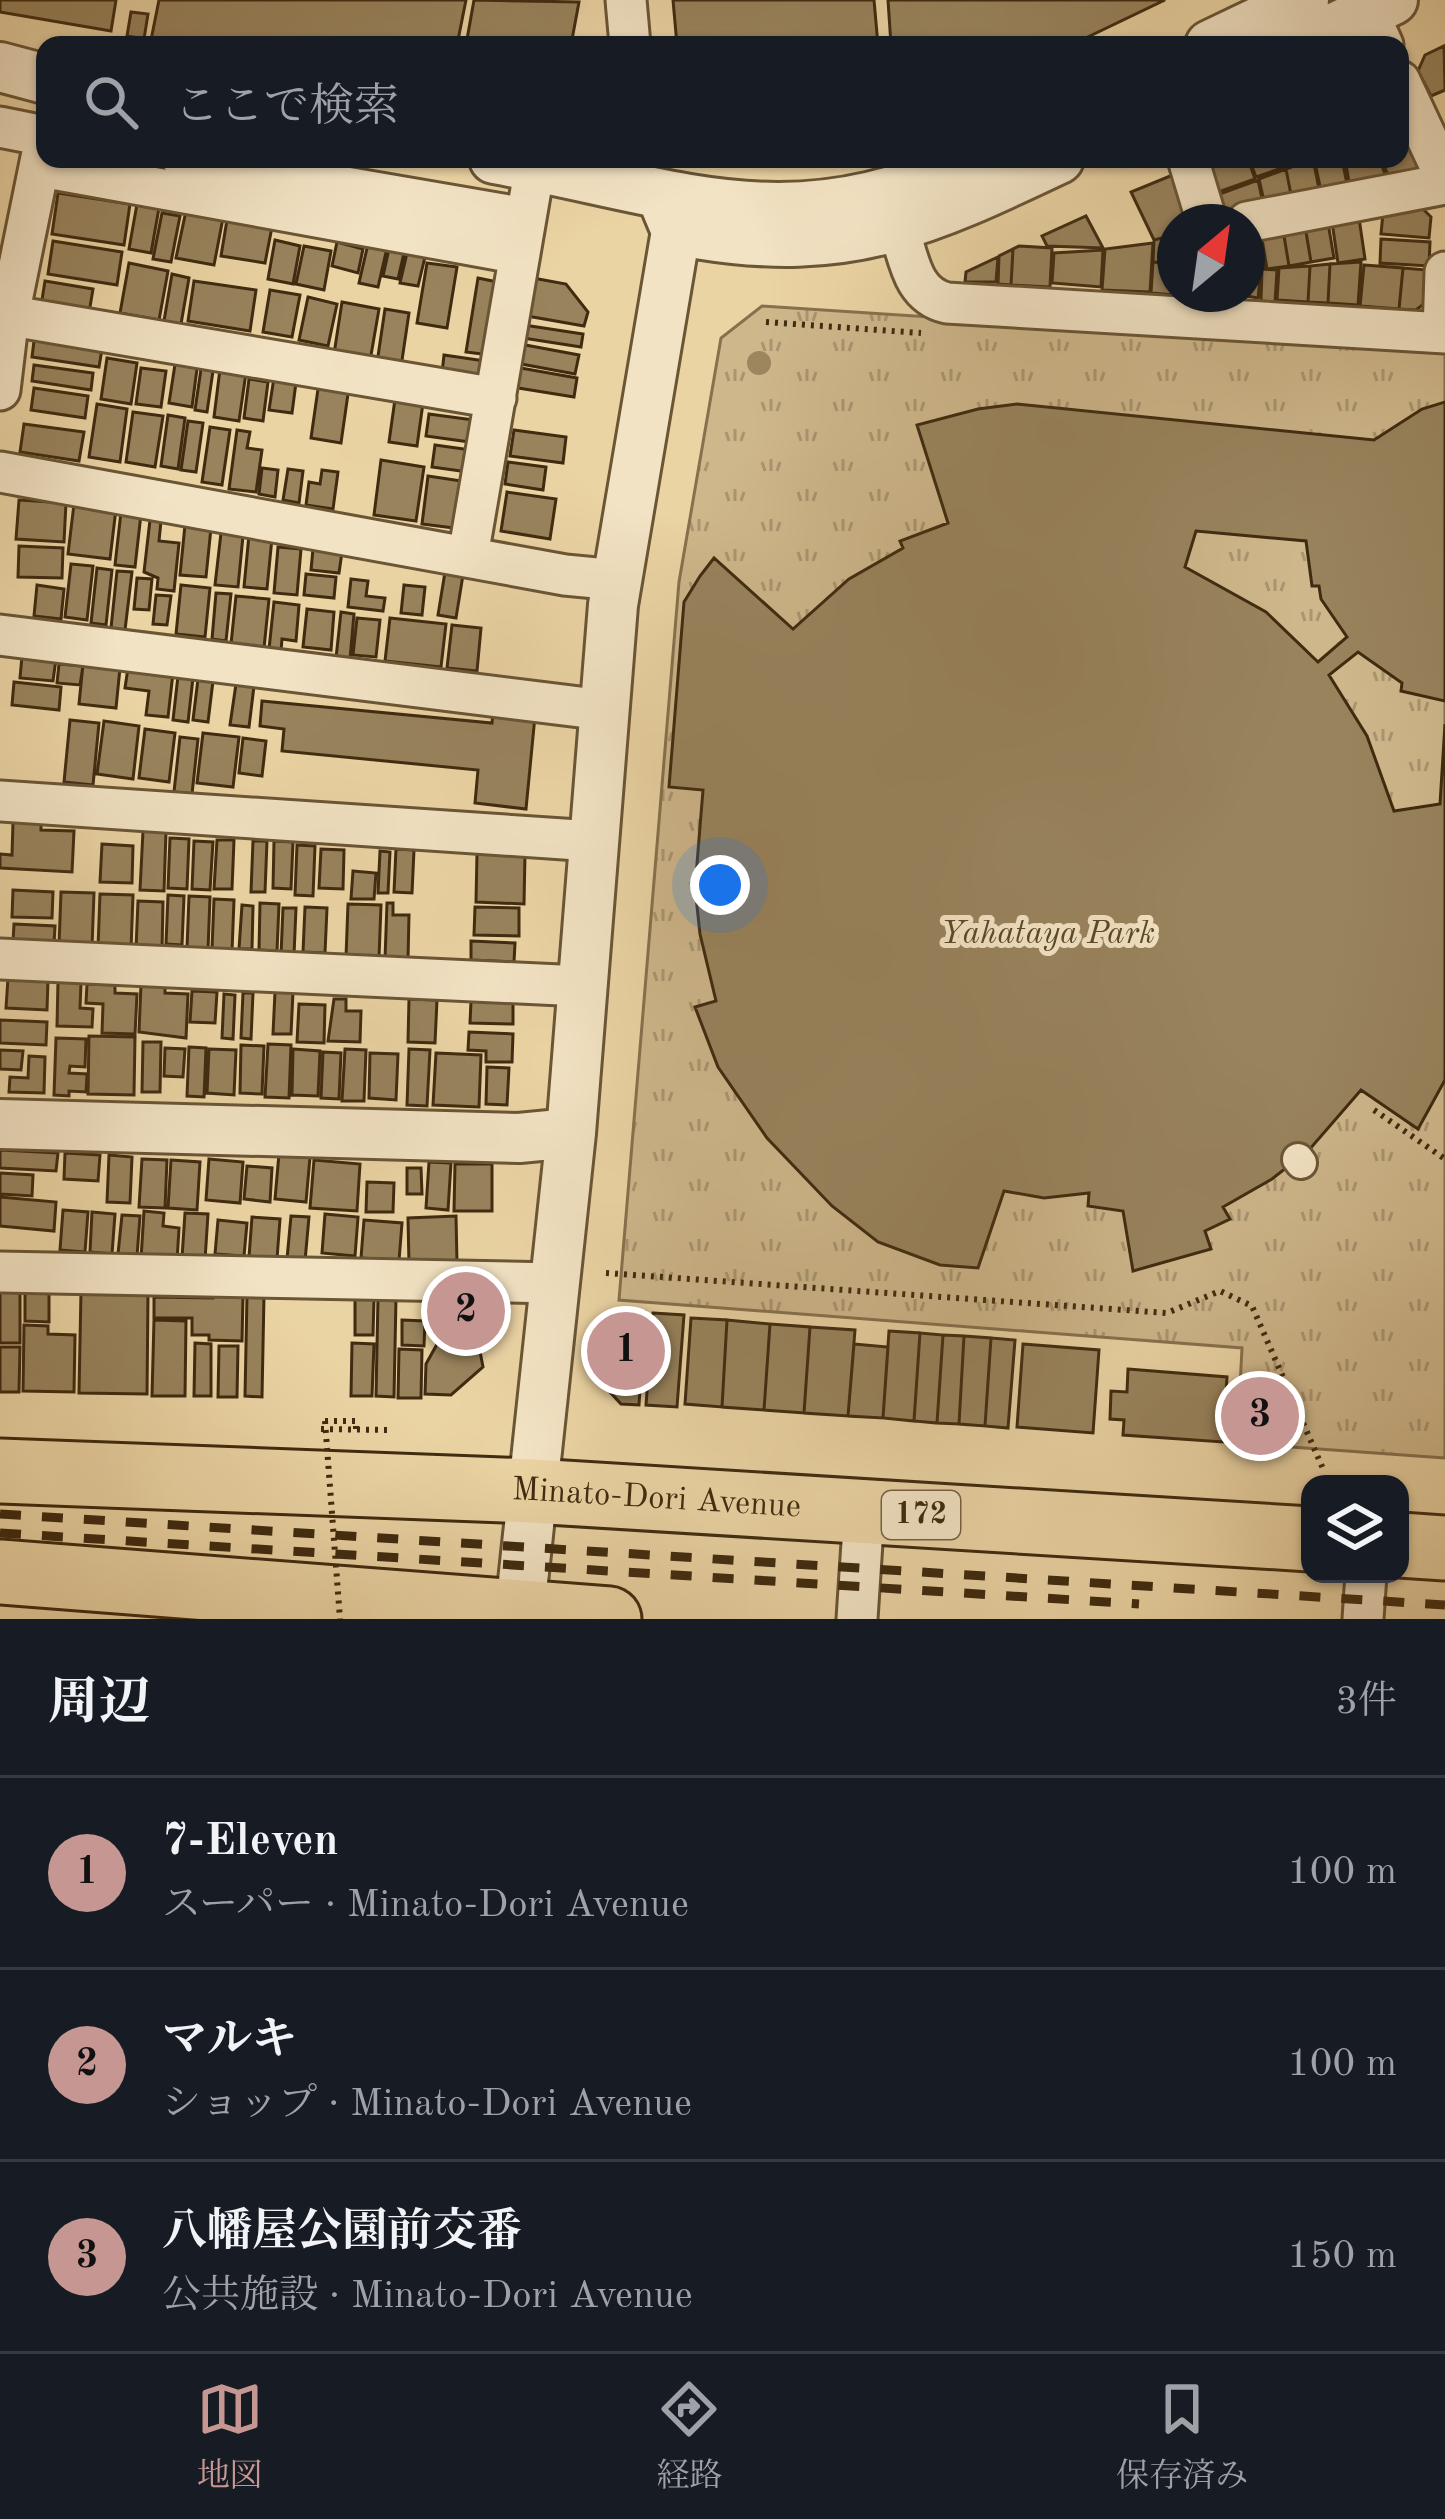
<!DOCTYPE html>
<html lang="ja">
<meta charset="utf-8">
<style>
:root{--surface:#171b24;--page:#20242c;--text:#f1f3f6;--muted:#9ea1a6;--line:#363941;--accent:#c59692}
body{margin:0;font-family:"Old Standard TT","Noto Serif JP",serif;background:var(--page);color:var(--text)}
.controls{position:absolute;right:36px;bottom:36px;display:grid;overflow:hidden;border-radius:24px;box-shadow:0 3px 9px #0004}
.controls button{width:108px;height:108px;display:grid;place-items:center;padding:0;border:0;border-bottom:3px solid var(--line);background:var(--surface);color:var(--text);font:60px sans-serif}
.compass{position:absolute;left:1157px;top:204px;width:108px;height:108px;border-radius:50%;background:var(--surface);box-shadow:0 3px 9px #0004;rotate:29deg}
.you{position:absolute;left:720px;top:885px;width:42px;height:42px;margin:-30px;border:9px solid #fff;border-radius:50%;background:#1a73e8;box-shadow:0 0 0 18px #1a73e833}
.badge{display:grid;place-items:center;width:78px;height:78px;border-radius:50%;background:var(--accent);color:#111;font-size:39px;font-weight:700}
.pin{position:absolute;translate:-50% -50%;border:6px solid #fff;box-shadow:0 3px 12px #0006}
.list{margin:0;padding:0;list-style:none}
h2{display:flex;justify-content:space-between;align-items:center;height:156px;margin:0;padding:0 48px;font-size:51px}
h2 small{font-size:39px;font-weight:400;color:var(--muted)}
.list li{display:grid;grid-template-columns:78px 1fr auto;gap:36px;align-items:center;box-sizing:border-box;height:192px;padding:0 48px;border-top:3px solid var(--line)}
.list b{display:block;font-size:45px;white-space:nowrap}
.list p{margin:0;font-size:39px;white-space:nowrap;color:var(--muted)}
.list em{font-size:39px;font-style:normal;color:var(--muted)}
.icon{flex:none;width:66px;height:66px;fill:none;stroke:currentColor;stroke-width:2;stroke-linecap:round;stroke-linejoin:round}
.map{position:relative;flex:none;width:1445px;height:1619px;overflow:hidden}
.search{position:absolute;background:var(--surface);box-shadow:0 3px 9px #0004;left:36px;right:36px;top:36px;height:132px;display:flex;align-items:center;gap:30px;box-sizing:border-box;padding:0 42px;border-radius:24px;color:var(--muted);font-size:45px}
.sheet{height:732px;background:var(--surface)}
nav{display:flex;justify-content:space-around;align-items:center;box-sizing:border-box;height:168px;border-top:3px solid var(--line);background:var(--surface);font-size:33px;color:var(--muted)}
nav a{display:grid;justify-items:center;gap:6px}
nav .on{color:var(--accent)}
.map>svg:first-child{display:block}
.grass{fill:url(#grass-tufts);stroke:#86714e;stroke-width:3}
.building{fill:#98835d;stroke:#3f2b10;stroke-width:3;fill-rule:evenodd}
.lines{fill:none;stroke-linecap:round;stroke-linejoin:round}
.pedestrian-casing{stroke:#6a5535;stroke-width:36}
.minor-casing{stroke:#6a5535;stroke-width:45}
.tertiary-casing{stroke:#6a5535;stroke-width:54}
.trunk-casing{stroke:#3f2b10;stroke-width:69}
.path{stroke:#3f2b10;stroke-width:6;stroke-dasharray:3 6;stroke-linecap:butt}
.pedestrian{stroke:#f2e3c4;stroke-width:30}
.minor{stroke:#f2e3c4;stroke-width:39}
.tertiary{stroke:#f2e3c4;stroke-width:48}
.trunk{stroke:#ebd4a4;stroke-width:63}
.rail{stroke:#3f2b10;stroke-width:9;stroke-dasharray:21 21;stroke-linecap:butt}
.path-bridge{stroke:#3f2b10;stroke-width:6;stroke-dasharray:3 6;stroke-linecap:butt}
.tree{fill:#9c8660}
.labels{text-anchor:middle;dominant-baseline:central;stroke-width:10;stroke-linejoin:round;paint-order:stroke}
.shield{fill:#f2e3c4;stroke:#756246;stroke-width:3}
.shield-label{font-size:30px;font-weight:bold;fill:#3f2b10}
.park-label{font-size:33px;font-style:italic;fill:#5c4729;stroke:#f2e3c4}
.street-label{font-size:33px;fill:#3f2b10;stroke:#f2e3c4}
</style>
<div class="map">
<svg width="1445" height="1619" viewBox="0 0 1445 1619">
<defs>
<pattern id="grass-tufts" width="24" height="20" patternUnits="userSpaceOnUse" patternTransform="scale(3)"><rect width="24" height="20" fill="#ceb78b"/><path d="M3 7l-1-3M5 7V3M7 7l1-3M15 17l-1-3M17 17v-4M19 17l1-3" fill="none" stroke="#a99570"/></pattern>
</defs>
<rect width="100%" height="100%" fill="#ebd4a4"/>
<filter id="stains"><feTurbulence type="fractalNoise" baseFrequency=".00167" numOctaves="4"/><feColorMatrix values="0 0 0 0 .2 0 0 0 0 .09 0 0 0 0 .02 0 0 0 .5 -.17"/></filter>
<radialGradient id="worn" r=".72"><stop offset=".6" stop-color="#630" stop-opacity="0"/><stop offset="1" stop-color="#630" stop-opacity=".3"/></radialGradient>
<path class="grass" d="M762 306 1445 351V1458L1237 1443 1242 1348 619 1300 679 582 721 338Z"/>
<path class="building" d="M0 0H116L111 31 0 12Z
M159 0H466L457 45H150Z
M474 0 579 2 571 45H466Z
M673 0H874L878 45H677Z
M888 0H1165L1071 45H891Z
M131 12 148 14 144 39 127 36Z
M1444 46 1445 90 1431 96 1418 71 1425 55Z
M1407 138 1419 167 1413 178 1390 179 1381 159H1400V141Z
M1210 159H1248L1255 179 1210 195 1206 170Z
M1249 159H1283L1285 167 1256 177Z
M1313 159 1321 199 1293 205 1286 169Z
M1342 159 1349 194 1323 200 1315 163Z
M1345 159H1379L1390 186 1351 193Z
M1286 169 1293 205 1266 210 1259 179Z
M1175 174 1193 222H1175V235L1154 240 1131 192Z
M1258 180 1264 208 1227 216 1216 209 1214 196Z
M58 193 130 204 124 245 52 234Z
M137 204 159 208 151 253 129 249Z
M1420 206 1431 217 1429 238 1381 234 1383 213Z
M186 211 223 218 214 265 176 258Z
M162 213 180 216 171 262 153 259Z
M1086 216 1103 248 1047 246 1042 236Z
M1359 218 1365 259 1338 263 1332 222Z
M227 220 272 227 265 263 221 256Z
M1328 223 1334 258 1311 262 1305 226Z
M1305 226 1311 262 1289 266 1283 230Z
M1283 230 1289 266 1267 269 1261 233Z
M1259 234 1264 267 1247 266V236Z
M1175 235V264L1153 262 1154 240Z
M1381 239 1430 242 1429 266 1380 263Z
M275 240 300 246 293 284 268 279Z
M53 241 122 252 117 285 48 274Z
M337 242 363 249 358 273 332 266Z
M1153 243 1150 292 1102 290 1105 249Z
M368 244 387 248 378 287 359 283Z
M304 246 331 251 324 290 296 284Z
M1019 246 1052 248 1050 287 1011 285 1013 249Z
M389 249 404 253 398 279 383 276Z
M1013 249 1011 285 998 284 999 256Z
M1103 250 1101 287 1052 283 1054 253Z
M407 253 425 257 418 286 400 283Z
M998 257 996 282H965L966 272Z
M1153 262 1175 264V294H1201L1199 297 1151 293Z
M1361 262 1358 305 1328 303 1330 264Z
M129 263 168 271 159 320 120 313Z
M427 263 457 267 447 328 417 323Z
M1330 264 1328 303 1308 302 1310 266Z
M1364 265 1403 268 1399 309 1360 306Z
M1310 266 1308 302 1277 300 1279 268Z
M1403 268 1427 270 1425 303 1416 310 1399 309Z
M1247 269 1261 271 1258 298 1235 294H1247Z
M1262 269 1277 270 1275 302 1261 301Z
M172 274 189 278 181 324 164 321Z
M478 278 502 283 490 355 466 352Z
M533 278 566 284 588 312 584 326 527 316Z
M45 281 93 289 89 313 41 306Z
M194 281 256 290 250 331 188 321Z
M270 290 300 295 292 337 263 332Z
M308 297 337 304 328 346 299 340Z
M342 302 379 309 370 361 334 354Z
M385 309 409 313 401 367 377 363Z
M524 325 583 334 581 347 523 338Z
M35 333 103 343 99 367 32 357Z
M520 344 579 355 575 374 516 363Z
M444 355 485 361 482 379 442 373Z
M107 358 137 363 131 404 101 399Z
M176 358 198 361 192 407 169 403Z
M34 365 93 373 91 390 32 381Z
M515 367 577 378 574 397 512 387Z
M141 368 166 371 161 407 136 404Z
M201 369 213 371 207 412 195 410Z
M220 369 246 373 239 421 214 417Z
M275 371 297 375 292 413 269 410Z
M249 379 268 382 263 421 244 418Z
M319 382 349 387 341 443 311 438Z
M34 388 88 396 85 418 31 410Z
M396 392 424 396 417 446 389 442Z
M1445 402V701L1401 691 1402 683 1358 652 1329 675 1367 736 1394 811 1440 804 1445 724V1080L1418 1129 1361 1090 1309 1150 1272 1179 1223 1207 1230 1219 1205 1231 1211 1249 1133 1271 1123 1211 1088 1206 1089 1193 1044 1198 1004 1191 978 1268 940 1265 878 1242 832 1206 767 1138 718 1067 695 1007 716 1001 700 934 695 888 703 790 669 787 684 602 700 576 714 558 793 629 849 579 903 548 900 541 948 523 917 425 978 409 1017 404 1374 440 1422 409ZM1196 531 1306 541 1312 586H1319L1321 599 1347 637 1318 662 1266 612 1185 567Z
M97 404 127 409 120 462 89 457Z
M133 412 163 416 155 467 126 462Z
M429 414 481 421 477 443 426 436Z
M168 415 185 418 178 469 161 466Z
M188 421 203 423 196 472 181 470Z
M24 424 84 432 79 461 20 452Z
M210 427 230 430 222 485 202 482Z
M237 430 250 432 247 448 262 450 256 492 229 489Z
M514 430 566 437 563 463 510 456Z
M435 445 471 450 468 472 432 467Z
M381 460 424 467 416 521 374 515Z
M508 462 546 467 543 490 505 484Z
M262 468 278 470 275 497 259 494Z
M288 469 303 471 299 503 283 500Z
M322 470 338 472 333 509 306 505 309 482 320 484Z
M428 476 468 482 462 529 422 524Z
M507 492 556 499 550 539 501 531Z
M19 500 66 503 64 542 16 539Z
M74 504 116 509 110 559 68 554Z
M121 512 141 514 135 567 115 565Z
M150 520 161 521 159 541 179 543 174 591 157 589 158 578 144 572Z
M185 525 211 528 206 577 180 575Z
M221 533 243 536 238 587 215 585Z
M249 535 272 538 267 589 244 587Z
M19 546 63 548 62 578 18 577Z
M278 547 301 549 297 595 274 593Z
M313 549 342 552 339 573 311 570Z
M71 564 93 566 87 620 65 617Z
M97 568 112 570 106 625 91 623Z
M117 571 132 572 125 630 111 628Z
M445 572 463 575 456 618 438 615Z
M306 574 336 577 334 598 304 595Z
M137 578 152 579 149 610 134 609Z
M351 579 368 581 366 596 385 598 383 611 348 607Z
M37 585 64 589 61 619 34 616Z
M181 585 210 588 205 637 176 634Z
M404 585 425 587 422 615 401 613Z
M216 593 231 594 226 641 212 639Z
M156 595 171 596 167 625 153 624Z
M236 596 269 599 264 648 231 644Z
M274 602 299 605 296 641 282 639 281 651 269 649Z
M307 609 334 612 331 650 303 647Z
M341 612 354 614 350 659 336 658Z
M357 618 380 620 376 657 353 655Z
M390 618 446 624 441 667 385 661Z
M452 625 481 628 477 671 447 668Z
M22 656 56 659 53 681 20 678Z
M59 664 83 666 80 685 57 683Z
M83 664 120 668 116 708 79 704Z
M128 668 173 673 168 717 146 715 149 691 125 688Z
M178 676 193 678 188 722 173 720Z
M198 679 213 681 208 722 193 720Z
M14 682 61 687 59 710 12 705Z
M236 684 254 686 249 727 230 725Z
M262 701 492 723 493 712 535 716 526 809 475 803 478 770 282 751 284 729 260 726Z
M70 720 99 723 93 785 64 782Z
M104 721 139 726 133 779 97 774Z
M145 729 175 733 169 782 139 778Z
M203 733 239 737 233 787 197 783Z
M180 737 198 739 192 794 174 792Z
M243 738 266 741 262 776 239 773Z
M13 822 41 823V830L74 831 72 872 0 868V854L12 855Z
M143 831 166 832 164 891 140 890Z
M170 838 189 839 187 889 168 888Z
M217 840H234L232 889H214Z
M194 841 213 842 210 890 192 889Z
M253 841H267L265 892H251Z
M274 841 293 842 291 889 273 888Z
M102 844 133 846 132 883 100 882Z
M297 845 315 846 313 896 295 895Z
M321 849 344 850 343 889 319 888Z
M396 849 414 850 412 893 394 892Z
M380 851 390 852 388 893H378Z
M477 853 525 854 524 904 476 902Z
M353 871 376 873 374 899H351Z
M13 890 53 892 52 918 12 917Z
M61 892 94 893 92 947 59 946Z
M100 894 133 895 131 949 98 948Z
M168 895 184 896 182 945 166 944Z
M189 896 210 897 208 950 187 949Z
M214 899 234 900 232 951 212 949Z
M138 901 163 902 162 950 136 949Z
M260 903 279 904 277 951 259 950Z
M387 903H393V915H409L408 959H385Z
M348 904 381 905 379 958 346 957Z
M242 905 253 906 252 949H239Z
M305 907 327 908 325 953 303 952Z
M475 907 519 908V936L474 935Z
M283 908H296L294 955H281Z
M14 924 55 926 54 944 13 942Z
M471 941 515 943 514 962 471 960Z
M8 978 48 980 47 1010 6 1008Z
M58 981 81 983 80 1008 93 1009 92 1027 57 1026Z
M87 984 115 985V993L137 994 135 1034 102 1033 103 1004 86 1003Z
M141 984 165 985V993L188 994 186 1038 139 1032Z
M192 991 217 992 215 1023 190 1022Z
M275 992H293L291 1034H273Z
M243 993H253L251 1039 241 1038Z
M224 994 235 995 233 1039 222 1038Z
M334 999H346V1011H361L360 1042 328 1041Z
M409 999 437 1000 435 1043 408 1042Z
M471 1001 513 1003V1024L470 1023Z
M299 1004 325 1005 324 1043 297 1042Z
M0 1020 47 1022 46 1045 0 1043Z
M469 1032 513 1034 512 1062H486V1051L468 1050Z
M89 1036 135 1037 134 1095 88 1094Z
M56 1038 86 1039 85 1067 70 1066 69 1073 87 1074 86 1092 69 1091V1096L54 1095Z
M143 1042H161L160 1092H142Z
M268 1044 291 1045 289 1098 265 1097Z
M241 1045 264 1046 262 1094 240 1093Z
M189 1047 206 1048 204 1097 187 1096Z
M165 1048 185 1049 183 1077 164 1076Z
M209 1049 236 1050 234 1095 207 1093Z
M293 1049 320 1051 318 1096 292 1095Z
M345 1049 366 1050 364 1101H342Z
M409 1049 430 1050 427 1106 407 1105Z
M0 1050 23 1051 21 1070 0 1069Z
M323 1052 341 1053 339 1099 321 1098Z
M370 1053 398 1054 396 1100 369 1098Z
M436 1053 481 1055 479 1107 433 1105Z
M29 1056 45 1057 44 1093 9 1092 10 1077 28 1078Z
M487 1067 509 1068 507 1105 486 1104Z
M0 1150 58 1153 56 1171 0 1168Z
M65 1153 100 1155 98 1181 64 1179Z
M279 1154 310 1157 306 1202 275 1199Z
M109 1155 132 1157 130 1203 107 1202Z
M142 1159 167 1160 165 1208 139 1207Z
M209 1159 243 1162 240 1203 206 1200Z
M171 1160 200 1162 197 1210 168 1208Z
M314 1160 360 1164 357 1211 310 1208Z
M429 1162 451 1163 448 1210 426 1208Z
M455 1164H492V1211H454Z
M247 1166 272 1168 270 1202 244 1199Z
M407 1168H421L422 1194H407Z
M0 1173 33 1175 32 1196 0 1194Z
M367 1182 394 1183 393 1212H366Z
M0 1197 56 1202 54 1231 0 1226Z
M63 1210 88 1212 85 1252 60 1250Z
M144 1211 164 1213 163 1226 179 1228 177 1261 141 1259Z
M92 1212 115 1214 112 1254 90 1252Z
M185 1213 208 1214 205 1260 182 1258Z
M325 1214 358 1217 355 1256 322 1253Z
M122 1215 140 1216 137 1256 118 1254Z
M291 1216 309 1217 305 1261 287 1259Z
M456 1216 457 1263 409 1264 408 1218Z
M252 1217 280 1219 277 1259 249 1257Z
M218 1220 247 1223 244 1256 215 1254Z
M364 1220 402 1223 399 1261 361 1258Z
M0 1291 20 1292V1343H0Z
M81 1291 148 1293 147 1394 79 1393Z
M25 1292H49V1322L25 1321Z
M213 1295 243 1296 242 1341 209 1340V1335H192V1318H154V1297L213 1298Z
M247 1295H264L262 1397 245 1396Z
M378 1297 396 1298 394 1397 376 1396Z
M355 1299H374L373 1335H355Z
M432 1300 479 1301 489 1311V1325L431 1324Z
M612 1310 645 1312 639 1405 621 1404 607 1389Z
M653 1313 684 1315 677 1407 646 1405Z
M691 1318 727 1320 722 1407 685 1404Z
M154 1320 186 1321 185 1396H152Z
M402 1320 425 1321 424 1346 402 1345Z
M727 1320 770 1324 764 1410 722 1407Z
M770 1324 810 1327 804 1413 764 1410Z
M24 1325 48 1326V1334L75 1335 74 1392 23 1391Z
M810 1327 855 1330 848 1416 804 1413Z
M446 1328H463L477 1336 483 1367 451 1395 425 1394 426 1364Z
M889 1331 920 1333 914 1421 883 1418Z
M920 1333 943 1335 937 1423 914 1421Z
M943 1335 964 1336 959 1424 937 1423Z
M964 1336 991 1338 985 1426 959 1424Z
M991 1338 1015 1340 1008 1428 985 1426Z
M195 1343 211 1344V1396H194Z
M352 1343 374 1344 372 1396H351Z
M854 1344 888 1347 883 1418 848 1416Z
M1023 1344 1099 1350 1093 1433 1017 1427Z
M219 1346H238L237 1397H218Z
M0 1347H20L19 1392H0Z
M399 1349 422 1350 421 1398H398Z
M1128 1369 1227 1377 1223 1442 1123 1435 1124 1420 1110 1419 1111 1391 1127 1392Z
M1248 1399 1274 1401 1272 1433 1246 1432Z"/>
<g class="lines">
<g class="pedestrian-casing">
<path id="pedestrian" d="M1298 1159 1301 1163"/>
</g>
<g class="minor-casing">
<path id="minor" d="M626 0 630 45
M1368 12 1383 45
M1400 81 1445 177
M0 127 45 136
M182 159 526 218
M1188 159 1207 222
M58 170 520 254
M1247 222 1445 184
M899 229C909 259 912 295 947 303L1445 333
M0 314 496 398
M1443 333 1445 272
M0 390 9 315 45 138
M0 472 565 575 617 580
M468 556 535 166
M0 635 604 710
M0 801 593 841
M0 959 582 986
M0 1272 556 1283
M857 1619 864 1512
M1363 1619 1366 1574"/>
</g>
<g class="tertiary-casing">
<path id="tertiary" d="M1210 45 1304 0
M1298 45 1393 0
M0 67 45 79
M494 159C678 192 790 248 974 159
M697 234C848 259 926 222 1059 159
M0 1124 519 1138 571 1133
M519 1619 571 1133 613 605 676 231 661 195"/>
</g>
<g class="trunk-casing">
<g id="trunk">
<path id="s1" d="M0 1471 532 1491 1310 1539"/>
<path d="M1400 1545 1445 1548"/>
<path d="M0 1572 609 1619"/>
</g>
</g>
<path class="path" d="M766 322 921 333
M1374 1110 1445 1159
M606 1273 1167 1313 1220 1291 1252 1306 1324 1471
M325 1421H356V1429
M321 1429 387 1430"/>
<use href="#pedestrian" class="pedestrian"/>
<use href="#minor" class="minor"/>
<use href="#tertiary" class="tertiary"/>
<use href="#trunk" class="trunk"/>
<path class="rail" d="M0 1514 1445 1605
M0 1533 1139 1604"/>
<path class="path-bridge" d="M325 1421 340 1619"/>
</g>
<circle class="tree" cx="759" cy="363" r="12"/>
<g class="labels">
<rect class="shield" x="882" y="1491" width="78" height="48" rx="9"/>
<g class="shield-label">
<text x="921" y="1515">172</text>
</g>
<g class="park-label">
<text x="1048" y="934">Yahataya Park</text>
</g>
<g class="street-label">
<text stroke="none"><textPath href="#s1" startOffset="657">Minato-Dori Avenue</textPath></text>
</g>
</g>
<rect width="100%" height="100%" filter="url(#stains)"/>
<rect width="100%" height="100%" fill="url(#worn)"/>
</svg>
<div class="controls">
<button><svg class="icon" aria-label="layers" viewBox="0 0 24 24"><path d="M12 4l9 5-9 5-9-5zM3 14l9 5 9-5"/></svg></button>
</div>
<svg class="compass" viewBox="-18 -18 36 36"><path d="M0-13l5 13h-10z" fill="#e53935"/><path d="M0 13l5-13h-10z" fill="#9ea1a6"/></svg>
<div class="you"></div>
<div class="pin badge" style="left:626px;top:1351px">1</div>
<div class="pin badge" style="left:466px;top:1311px">2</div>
<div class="pin badge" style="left:1260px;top:1416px">3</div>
<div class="search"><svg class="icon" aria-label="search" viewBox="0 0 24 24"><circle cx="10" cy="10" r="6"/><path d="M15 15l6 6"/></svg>ここで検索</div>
</div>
<section class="sheet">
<h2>周辺<small>3件</small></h2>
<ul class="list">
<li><span class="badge">1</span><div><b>7-Eleven</b><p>スーパー · Minato-Dori Avenue</p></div><em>100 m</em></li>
<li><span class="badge">2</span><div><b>マルキ</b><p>ショップ · Minato-Dori Avenue</p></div><em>100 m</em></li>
<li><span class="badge">3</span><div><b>八幡屋公園前交番</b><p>公共施設 · Minato-Dori Avenue</p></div><em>150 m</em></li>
</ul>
</section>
<nav>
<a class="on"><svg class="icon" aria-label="map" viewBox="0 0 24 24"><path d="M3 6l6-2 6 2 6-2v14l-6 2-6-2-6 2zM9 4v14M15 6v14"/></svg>地図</a>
<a><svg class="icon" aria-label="directions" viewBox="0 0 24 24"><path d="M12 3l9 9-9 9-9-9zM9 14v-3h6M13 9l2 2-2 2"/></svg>経路</a>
<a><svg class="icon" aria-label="saved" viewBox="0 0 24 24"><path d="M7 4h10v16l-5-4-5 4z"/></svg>保存済み</a>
</nav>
